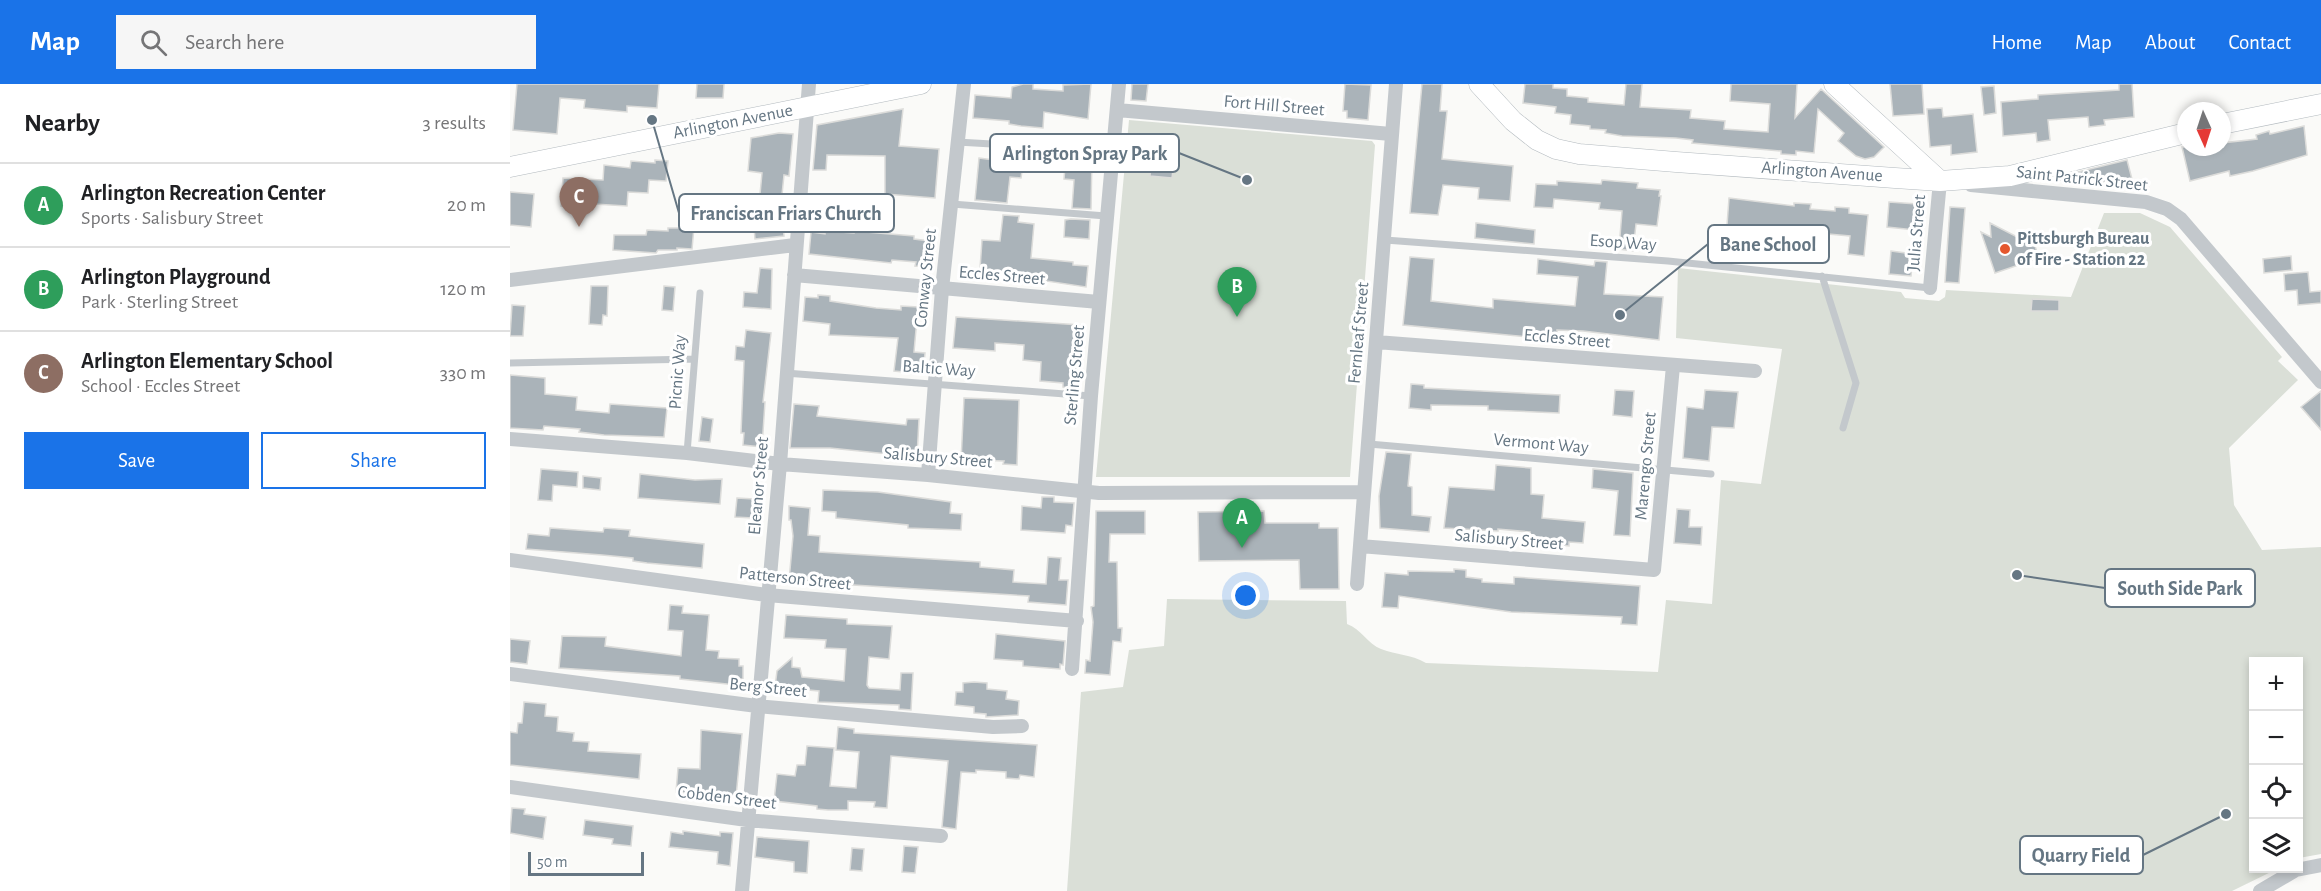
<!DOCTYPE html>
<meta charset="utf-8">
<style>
:root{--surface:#fff;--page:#f6f6f6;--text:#202124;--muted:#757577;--line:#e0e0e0;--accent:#1a73e8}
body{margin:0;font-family:"Alegreya Sans",sans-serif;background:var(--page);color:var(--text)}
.controls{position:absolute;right:18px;bottom:18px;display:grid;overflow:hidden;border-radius:0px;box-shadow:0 3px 9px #0003}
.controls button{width:54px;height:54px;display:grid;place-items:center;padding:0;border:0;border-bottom:2px solid var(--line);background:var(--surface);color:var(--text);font:30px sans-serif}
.compass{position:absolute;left:1667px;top:18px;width:54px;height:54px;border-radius:50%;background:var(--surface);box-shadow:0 3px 9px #0003;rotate:177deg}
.scale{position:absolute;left:18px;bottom:15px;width:116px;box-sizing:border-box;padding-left:6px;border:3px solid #657683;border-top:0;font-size:16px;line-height:21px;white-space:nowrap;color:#657683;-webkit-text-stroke:4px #fff;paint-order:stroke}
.you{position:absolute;left:736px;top:512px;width:21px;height:21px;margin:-15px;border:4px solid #fff;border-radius:50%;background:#1a73e8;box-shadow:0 0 0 9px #1a73e833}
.badge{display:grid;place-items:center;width:39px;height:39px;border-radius:50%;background:var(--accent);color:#fff;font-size:20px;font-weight:700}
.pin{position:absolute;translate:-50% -50px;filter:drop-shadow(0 2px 3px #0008)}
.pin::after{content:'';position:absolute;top:32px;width:21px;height:18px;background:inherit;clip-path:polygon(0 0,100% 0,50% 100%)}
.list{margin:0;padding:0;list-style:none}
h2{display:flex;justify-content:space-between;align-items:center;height:78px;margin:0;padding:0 24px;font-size:26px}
h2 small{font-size:20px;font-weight:400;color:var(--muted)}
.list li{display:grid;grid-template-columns:39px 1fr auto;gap:18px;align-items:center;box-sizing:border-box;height:84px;padding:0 24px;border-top:2px solid var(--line)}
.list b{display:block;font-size:22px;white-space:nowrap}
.list p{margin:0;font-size:20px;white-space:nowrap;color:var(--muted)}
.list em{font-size:20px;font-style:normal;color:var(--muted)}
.actions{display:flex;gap:12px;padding:18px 24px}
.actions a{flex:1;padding:14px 0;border:2px solid var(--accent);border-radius:0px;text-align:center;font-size:21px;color:var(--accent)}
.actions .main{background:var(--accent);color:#fff}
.icon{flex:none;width:33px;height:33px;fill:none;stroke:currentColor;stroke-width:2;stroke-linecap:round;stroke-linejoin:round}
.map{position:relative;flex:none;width:1811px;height:807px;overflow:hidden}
header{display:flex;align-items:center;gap:36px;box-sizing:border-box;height:84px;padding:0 30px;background:var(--accent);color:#fff}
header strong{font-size:28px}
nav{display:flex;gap:33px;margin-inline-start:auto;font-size:21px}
.search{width:420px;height:54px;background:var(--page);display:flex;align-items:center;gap:15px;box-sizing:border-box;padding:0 21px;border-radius:0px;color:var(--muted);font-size:22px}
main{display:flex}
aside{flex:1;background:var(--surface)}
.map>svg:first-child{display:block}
.green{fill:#dadfd7}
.building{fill:#aab3b9;stroke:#dcdcda;stroke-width:1.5}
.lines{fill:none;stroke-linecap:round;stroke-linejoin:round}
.secondary-casing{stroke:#b3babf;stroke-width:21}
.lane{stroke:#c3c8cc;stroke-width:7}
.street{stroke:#c3c8cc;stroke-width:14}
.secondary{stroke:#fff;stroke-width:20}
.poi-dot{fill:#e4572e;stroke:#fff;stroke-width:2}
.labels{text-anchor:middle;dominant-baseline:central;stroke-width:6;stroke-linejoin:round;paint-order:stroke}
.street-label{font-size:18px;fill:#657683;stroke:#fff}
.poi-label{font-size:18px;font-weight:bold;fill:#657683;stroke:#fff;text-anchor:start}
.leader{fill:none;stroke:#657683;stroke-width:2}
.callout-dot{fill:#657683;stroke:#fff;stroke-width:2}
.callout{fill:#fff;stroke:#657683;stroke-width:2}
.callout-label{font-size:20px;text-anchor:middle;font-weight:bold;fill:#657683}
</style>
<header>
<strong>Map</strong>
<div class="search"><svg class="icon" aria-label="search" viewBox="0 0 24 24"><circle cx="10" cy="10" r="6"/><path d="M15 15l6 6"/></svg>Search here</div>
<nav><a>Home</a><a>Map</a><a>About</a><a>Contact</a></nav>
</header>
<main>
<aside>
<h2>Nearby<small>3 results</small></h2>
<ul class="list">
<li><span class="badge" style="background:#2e9e5b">A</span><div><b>Arlington Recreation Center</b><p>Sports · Salisbury Street</p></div><em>20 m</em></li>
<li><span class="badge" style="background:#2e9e5b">B</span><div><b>Arlington Playground</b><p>Park · Sterling Street</p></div><em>120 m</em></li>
<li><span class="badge" style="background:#8d6e63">C</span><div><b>Arlington Elementary School</b><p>School · Eccles Street</p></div><em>330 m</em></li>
</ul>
<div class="actions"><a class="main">Save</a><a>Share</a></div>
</aside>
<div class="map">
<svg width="1811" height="807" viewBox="0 0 1811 807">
<rect width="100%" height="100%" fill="#fafaf8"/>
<path class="green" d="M619 36 862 57 865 61 840 393H586Z
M1594 129H1630L1660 143 1772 273 1768 277 1788 296 1719 364 1724 421 1752 466 1811 463V770L1789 774 1788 578H1744V784L1767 785 1722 807H557L571 608 613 603 619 566 654 562 657 515 836 517 837 540C851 545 858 560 871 565 887 571 900 570 916 579L1148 588 1156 516 1202 520 1211 396 1251 400 1272 265 1166 254 1168 184 1391 208 1395 214 1429 217 1435 213 1436 206 1561 213Z"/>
<path class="building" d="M7 0H149L147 24 117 22V28L74 24 75 16 50 14 47 50 3 46Z
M187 0H214L213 14H186Z
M513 0H523V5L553 7V1L581 0 578 35 534 28 533 44 511 42 499 40V37L463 34 465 11 501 14 502 3Z
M622 0H638L636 17 621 16Z
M835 0 861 1 858 36 837 34V27H833Z
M912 0H932L930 27H937L932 75 1003 82 1000 117 968 115 969 104 933 101 928 131 900 129Z
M1015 0H1043V4L1057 5V12L1078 14V18L1114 21 1116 0H1132L1130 23 1181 26 1180 34 1215 37 1214 45 1258 48 1260 20 1220 17 1221 0H1287L1285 34 1311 5 1374 63 1364 73 1355 75 1346 72 1328 57 1334 49 1308 25 1304 69 1286 67V71L1271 70V67L1182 59 1183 56 1166 54 1112 52 1095 49 1096 46 1080 45V42L1060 40 1061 31 1045 29 1046 23 1013 19Z
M1380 0H1412L1414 30 1383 32Z
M1609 0H1622L1624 33 1594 36 1595 41 1579 43 1578 33 1538 36 1540 56 1527 58 1526 49 1493 52 1491 18 1528 15V11L1609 6Z
M1484 2 1486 29 1474 31 1471 3Z
M1432 24 1433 33 1463 30 1467 68 1441 71V61L1420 63 1417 25Z
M393 25 389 62 429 65 425 114 375 110V72L317 71 316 86H303L307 41Z
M1794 42 1797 71 1743 87 1720 92 1719 87 1680 97 1672 63H1713L1712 59 1747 55 1746 51 1759 47 1760 50Z
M269 49 283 50 279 92 274 91 269 140H273L274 152 245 155 244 143 247 142 252 89 238 87 241 54Z
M556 70 582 72 581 125 562 124 564 96 554 95Z
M469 74 513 80 511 94 500 93 497 119 465 116Z
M641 75 664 77 662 94 640 92Z
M145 76 158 77 156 97 139 96 138 109 118 108 117 122 84 120 83 125 51 122 53 94 93 96 94 81 120 84 121 77 145 79Z
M1617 76 1623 99 1547 96V93Z
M1092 96 1128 99 1127 104 1150 106 1149 112H1151L1147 142 1126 140 1123 167 1109 165 1112 127 1089 125 1090 119 1044 115 1043 124 1024 123 1026 100 1047 101V97L1091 100Z
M0 108 24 110 21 143 0 141Z
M1219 114 1284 122V119L1301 120 1300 125 1325 127V123L1339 124V129L1358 131 1354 172 1338 170 1340 152 1217 141Z
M1379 118 1407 120 1405 146 1377 143Z
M1440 123 1455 124 1449 199 1435 198Z
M493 131 509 132 508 138 524 140 521 174 563 178V181L578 182 576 203 536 197 537 192 470 185 472 156 490 157Z
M561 135 580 136 579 155 554 153 555 136Z
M966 139 1025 146 1024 160 965 154Z
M1480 139 1509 154 1521 150 1529 174 1485 189 1471 148 1481 153Z
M172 142 184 143 182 165 167 164V166H148L146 169 103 166 104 151H136L137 146 158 147V144H171Z
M315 147 344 149V147L404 152V155L420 157 418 183 405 182 406 178 382 176 381 179 299 170 301 148 315 150Z
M1381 167 1403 170 1401 192 1379 190Z
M1781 172 1782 186 1754 189 1753 175Z
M900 173 924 175 921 217 983 224V215L1065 222 1068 193 1027 190 1028 175 1084 182 1085 177 1097 178 1094 210 1153 213 1149 256 1073 247 1047 246V253L1020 250 1019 253 893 241Z
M250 184 262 185 261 225 233 223 234 208 247 209Z
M1798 188 1800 208 1811 207V219L1788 221 1787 206 1775 207 1774 190Z
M81 202H98L97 232 93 231 92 241 79 240Z
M154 202 165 203 163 227 152 226Z
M308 211 320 212V217L366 224 391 226V222L408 223 404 268 415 269 413 290 384 287 388 254 319 251 320 240 293 237 295 213 308 214Z
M1522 215 1549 216V227H1521Z
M2 221 15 222 13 252H0Z
M446 233 571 241 565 304 553 303V299L530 297 531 278 513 276 514 261 485 259V267L443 264Z
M236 246 261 249 253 318H255L252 363 233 361 234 349H231L234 277 225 276 226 262 234 263Z
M0 291 35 294V310L67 313 66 326 99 329 100 320 157 324 154 353 94 351 69 348 70 345 34 342 33 346 0 344Z
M901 300 914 301V304L1050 311 1049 329 978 326V322L921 321V326L899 324Z
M1105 306 1124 307 1122 333 1103 331Z
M1195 306 1228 308 1224 344 1202 343 1199 377 1173 374 1177 323 1193 325Z
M1811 307V346L1791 323Z
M454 314 509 316 507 381 493 380 494 377 463 376V379L451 378Z
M284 320 309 322 307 332 396 341 397 335H409L407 373 320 364H280Z
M192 333 203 335 200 358 189 357Z
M876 368 901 370 898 402 902 403V431L921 433 919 448 870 444 869 412Z
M986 381 1021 384V410L1034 411 1032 434 1075 438 1073 459 1059 458V462L1033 459V457L1020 456V448L988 445V447L934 444 939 403 984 406Z
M31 385 68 388 67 403 43 401 42 417 28 416Z
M1083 385 1123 389 1120 452 1104 451 1108 407 1082 404Z
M130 390 185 396 212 395 210 420 128 414Z
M73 392 91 394 90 406 73 404Z
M313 406 368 408 441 418 440 429 452 430 451 446 398 444V441L326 434V428L312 427Z
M532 413H544V418L564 419 562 442 556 441 555 449 511 446 512 422 531 424Z
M227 414 244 415 243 434 225 433Z
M279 422 300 424 298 451 310 452 309 468 470 478V483L504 486 503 498 536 500 538 473 551 474 549 496H558L556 521 518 518 519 512 279 497 283 452 281 436H279Z
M1167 425 1180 426 1179 443H1192L1191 461 1164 459Z
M586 427H635V450H600L599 478H607L608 544H612L611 558 603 557 600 591 575 589 576 576 580 577 583 538 581 523 584 522Z
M754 427 755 439H809V444H828L829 505H790L789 476 689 477 688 428Z
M40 444 93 448 94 444 120 446 119 452 194 460 192 484 137 479 123 477V474L92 471 16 465 18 450 39 452Z
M944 485 956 486V493L972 495V498L1004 500V493L1130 502 1127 541 1111 540 1112 533 1001 528 889 512 888 524 872 523 875 489 898 491V487L944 488Z
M160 521 173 522 172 529 199 531 196 566 209 567 208 574 229 575V582H233V595H227L226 601 170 595V592L49 584 52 552 96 553 95 562 171 572 173 547 158 546Z
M276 531 337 535V540L382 542 379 575 359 573 357 601 359 604 390 606 391 589H403L401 626 389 625V621L308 618 309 607 265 603 267 587 282 574V583L290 584 292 593 334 597 336 565 315 564 316 556 274 554Z
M486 550 555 557 553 581 550 580V585L513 582V577L484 575Z
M0 555 20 557 17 580 0 578Z
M464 598 477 599V605L497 607 496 615 509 617 508 631 476 633V630L464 629V623L445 621 446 608H453V599Z
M14 618 36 620 35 632 48 633 47 647 64 649 63 657 79 658 78 667 131 670 129 695 0 681V648L7 649 8 639H12Z
M328 643 344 645V649L527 661 524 693 510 691 509 695 496 694V688L466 686V689L451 688 446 745 432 743 438 677 381 672 377 724 364 723 365 718 338 717V726H318L307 725V722L264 717 267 690 285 692 287 681H295L297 662 324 664 320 702 346 704 349 668 326 666Z
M191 646 232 650 226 713 166 708 168 684 190 685Z
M2 724 15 725 14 730 36 733 33 755 0 749Z
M75 736 123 742 121 762 102 760 103 755 73 751Z
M173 747 210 752V748L223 749 220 782 207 780 208 768 159 763 161 748 173 750Z
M247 753 299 757 297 789 284 788V778L245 773Z
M394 762 408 763 405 789 392 788Z
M342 764 354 765 352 787 340 786Z"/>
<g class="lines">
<g class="secondary-casing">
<path id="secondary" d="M969 0 1003 37 1027 56 1046 65 1069 70 1166 78 1385 94 1430 97 1500 92 1676 49
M1324 0 1430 97
M1712 40 1811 20
M0 83 411 0"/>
</g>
<path class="lane" d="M447 58 601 67
M442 120 596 132
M875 156 1158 177 1420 204
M1312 192 1346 299 1333 344
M0 279 184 275
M275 289 581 312
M859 360 1201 390
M177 369 190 209"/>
<path class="street" d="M607 26 881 50
M1461 101 1636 118 1657 125 1671 135 1811 298
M284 191 589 218
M0 196 285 161
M1420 204 1430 97H1436
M866 258 1245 287
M0 355 177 369 270 380 418 391 589 409 854 408
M418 391 432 205 454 0
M850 462 1144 486 1163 282
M0 476 257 511 567 537
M847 500 886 0
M562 585 581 312 609 0
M0 590 247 622 483 643 512 642
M0 703 237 736 431 752
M232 807 270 380 299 0
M1750 807 1786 786 1811 781"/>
<use href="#secondary" class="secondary"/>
</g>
<circle class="poi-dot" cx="1495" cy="165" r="6"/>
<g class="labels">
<g class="street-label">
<text transform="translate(764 22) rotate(5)">Fort Hill Street</text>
<text transform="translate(223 38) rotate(-11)">Arlington Avenue</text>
<text transform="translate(1312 88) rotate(4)">Arlington Avenue</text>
<text transform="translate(1572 95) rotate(6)">Saint Patrick Street</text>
<text transform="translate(1407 149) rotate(-85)">Julia Street</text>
<text transform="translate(1113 159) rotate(4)">Esop Way</text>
<text transform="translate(492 192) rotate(5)">Eccles Street</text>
<text transform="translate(416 194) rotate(-84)">Conway Street</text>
<text transform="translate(849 249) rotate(-85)">Fernleaf Street</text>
<text transform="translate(1057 255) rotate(5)">Eccles Street</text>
<text transform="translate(429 285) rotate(4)">Baltic Way</text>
<text transform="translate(168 288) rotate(-86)">Picnic Way</text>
<text transform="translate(565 291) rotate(-85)">Sterling Street</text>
<text transform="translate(1031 360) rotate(5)">Vermont Way</text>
<text transform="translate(428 374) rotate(5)">Salisbury Street</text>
<text transform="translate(1136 382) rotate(-85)">Marengo Street</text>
<text transform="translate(249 402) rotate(-85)">Eleanor Street</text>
<text transform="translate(999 456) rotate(5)">Salisbury Street</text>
<text transform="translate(285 495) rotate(6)">Patterson Street</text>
<text transform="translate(258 604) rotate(6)">Berg Street</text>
<text transform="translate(217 714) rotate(7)">Cobden Street</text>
</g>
<g class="poi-label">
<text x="1507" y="155">Pittsburgh Bureau<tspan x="1507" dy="21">of Fire - Station 22</tspan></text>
</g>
</g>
<path class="leader" d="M737 96L669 69M142 36L169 129M1110 231L1198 160M1507 491L1595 504M1716 730L1633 771"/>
<g class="callout-dot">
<circle cx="737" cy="96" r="6"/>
<circle cx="142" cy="36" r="6"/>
<circle cx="1110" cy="231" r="6"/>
<circle cx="1507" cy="491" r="6"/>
<circle cx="1716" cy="730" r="6"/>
</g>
<g class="callout">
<rect x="480" y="50" width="189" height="38" rx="6"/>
<rect x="169" y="110" width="215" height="38" rx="6"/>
<rect x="1198" y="141" width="121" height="38" rx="6"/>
<rect x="1595" y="485" width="150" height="38" rx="6"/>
<rect x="1510" y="752" width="123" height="38" rx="6"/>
</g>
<g class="callout-label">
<text x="575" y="76">Arlington Spray Park</text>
<text x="276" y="136">Franciscan Friars Church</text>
<text x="1258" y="167">Bane School</text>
<text x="1670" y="511">South Side Park</text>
<text x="1571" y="778">Quarry Field</text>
</g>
</svg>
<div class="controls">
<button>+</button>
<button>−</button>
<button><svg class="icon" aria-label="locate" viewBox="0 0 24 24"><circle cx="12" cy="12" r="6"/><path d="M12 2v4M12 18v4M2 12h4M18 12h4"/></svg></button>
<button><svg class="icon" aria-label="layers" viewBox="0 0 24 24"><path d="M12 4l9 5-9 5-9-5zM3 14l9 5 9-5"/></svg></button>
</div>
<svg class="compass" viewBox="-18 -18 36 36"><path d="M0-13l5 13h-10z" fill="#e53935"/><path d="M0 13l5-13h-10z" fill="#757577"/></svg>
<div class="scale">50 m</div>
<div class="you"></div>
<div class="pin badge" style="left:732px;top:464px;background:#2e9e5b">A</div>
<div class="pin badge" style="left:727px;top:233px;background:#2e9e5b">B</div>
<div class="pin badge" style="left:69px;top:143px;background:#8d6e63">C</div>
</div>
</main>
